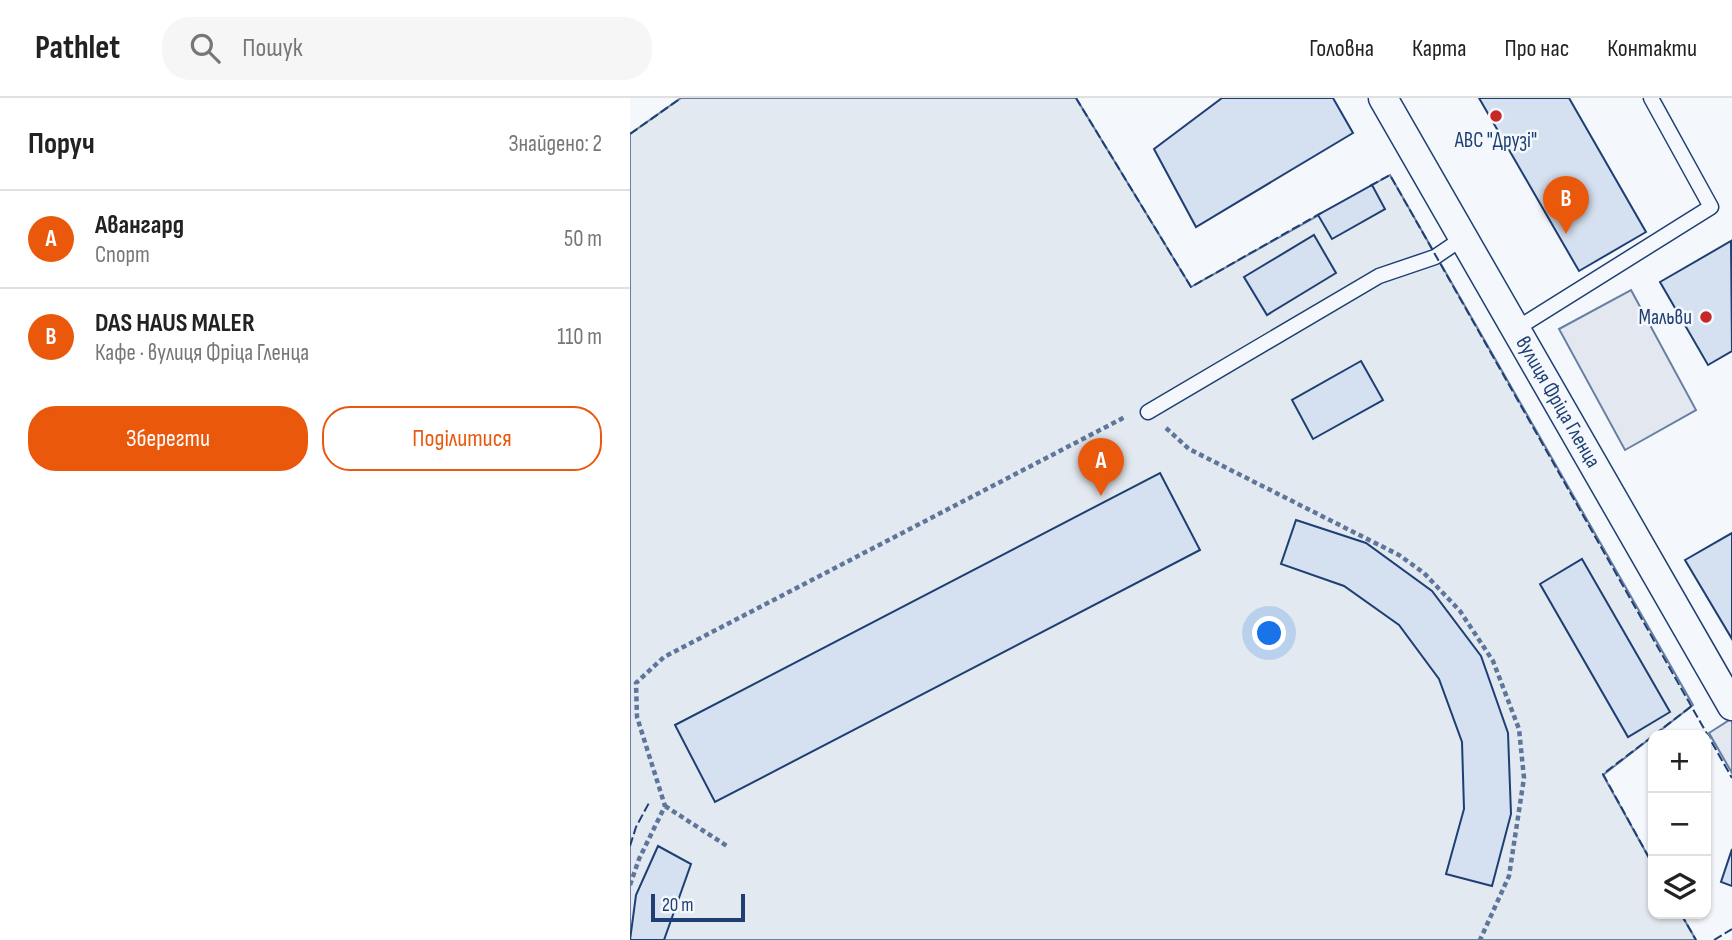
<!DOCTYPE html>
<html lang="uk">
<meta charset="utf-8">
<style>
:root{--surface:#fff;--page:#f6f6f6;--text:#222;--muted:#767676;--line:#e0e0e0;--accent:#ea580c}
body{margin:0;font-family:"Sofia Sans Condensed",sans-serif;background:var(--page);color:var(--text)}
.controls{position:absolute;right:21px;bottom:21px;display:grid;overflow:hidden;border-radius:14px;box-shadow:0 2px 5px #0004}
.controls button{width:63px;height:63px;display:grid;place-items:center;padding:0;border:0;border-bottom:2px solid var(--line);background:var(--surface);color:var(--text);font:35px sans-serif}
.scale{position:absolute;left:21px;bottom:18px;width:94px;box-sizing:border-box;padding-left:7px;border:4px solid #1d3f73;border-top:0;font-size:19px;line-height:24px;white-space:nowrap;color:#1d3f73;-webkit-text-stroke:5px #f4f7fb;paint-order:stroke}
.you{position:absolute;left:640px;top:536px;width:24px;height:24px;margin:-18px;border:5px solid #fff;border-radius:50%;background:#1a73e8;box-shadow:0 0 0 10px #1a73e833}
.badge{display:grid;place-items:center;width:46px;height:46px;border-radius:50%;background:var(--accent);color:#fff;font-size:23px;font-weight:700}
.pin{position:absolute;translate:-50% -58px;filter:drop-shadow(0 2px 4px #0008)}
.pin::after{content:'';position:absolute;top:37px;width:24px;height:21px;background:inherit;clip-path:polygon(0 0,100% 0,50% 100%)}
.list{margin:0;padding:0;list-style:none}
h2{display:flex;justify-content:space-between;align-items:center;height:91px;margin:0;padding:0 28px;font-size:30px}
h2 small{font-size:23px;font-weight:400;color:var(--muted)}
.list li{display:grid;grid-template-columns:46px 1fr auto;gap:21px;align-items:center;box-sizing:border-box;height:98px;padding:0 28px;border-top:2px solid var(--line)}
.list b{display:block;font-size:26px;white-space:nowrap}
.list p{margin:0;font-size:23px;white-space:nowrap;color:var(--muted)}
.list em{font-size:23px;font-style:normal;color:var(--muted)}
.actions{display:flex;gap:14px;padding:21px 28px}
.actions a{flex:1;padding:16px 0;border:2px solid var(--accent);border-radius:28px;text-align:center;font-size:24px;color:var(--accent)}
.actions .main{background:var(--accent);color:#fff}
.icon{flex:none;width:38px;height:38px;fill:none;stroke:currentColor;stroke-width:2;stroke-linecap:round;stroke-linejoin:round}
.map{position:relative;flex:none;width:1102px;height:842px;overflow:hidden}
header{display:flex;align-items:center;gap:42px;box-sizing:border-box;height:98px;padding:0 35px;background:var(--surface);border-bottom:2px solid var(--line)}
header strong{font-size:33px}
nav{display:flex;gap:38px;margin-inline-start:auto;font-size:24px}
.search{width:490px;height:63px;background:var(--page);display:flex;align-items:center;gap:18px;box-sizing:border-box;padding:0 24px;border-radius:28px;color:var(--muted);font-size:26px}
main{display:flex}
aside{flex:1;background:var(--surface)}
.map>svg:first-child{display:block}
.green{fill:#e3e9f0;stroke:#687fa3;stroke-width:2}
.parking{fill:#e3e8f0;stroke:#687fa3;stroke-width:2}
.building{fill:#d5e0f0;stroke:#1d3f73;stroke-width:2}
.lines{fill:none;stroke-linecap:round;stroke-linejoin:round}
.lane-casing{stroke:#1d3f73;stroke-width:17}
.street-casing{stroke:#1d3f73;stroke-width:31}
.path{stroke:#5e769c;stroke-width:4.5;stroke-dasharray:5 3.5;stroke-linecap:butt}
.lane{stroke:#f4f7fb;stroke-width:14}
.street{stroke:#f4f7fb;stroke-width:28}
.fence{stroke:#1d3f73;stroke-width:2;stroke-dasharray:9 3.5;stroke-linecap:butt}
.poi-dot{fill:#c62828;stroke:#f4f7fb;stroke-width:2.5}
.labels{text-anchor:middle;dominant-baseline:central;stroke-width:5;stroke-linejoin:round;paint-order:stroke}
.poi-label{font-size:21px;fill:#1d3f73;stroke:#f4f7fb}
.street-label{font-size:21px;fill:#1d3f73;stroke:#f4f7fb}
</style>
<header>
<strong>Pathlet</strong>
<div class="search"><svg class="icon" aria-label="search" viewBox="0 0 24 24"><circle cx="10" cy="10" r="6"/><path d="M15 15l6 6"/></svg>Пошук</div>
<nav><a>Головна</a><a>Карта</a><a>Про нас</a><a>Контакти</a></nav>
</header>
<main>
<aside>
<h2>Поруч<small>Знайдено: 2</small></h2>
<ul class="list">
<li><span class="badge">A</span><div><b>Авангард</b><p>Спорт</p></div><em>50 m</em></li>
<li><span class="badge">B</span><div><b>DAS HAUS MALER</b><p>Кафе · вулиця Фріца Гленца</p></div><em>110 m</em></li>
</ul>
<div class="actions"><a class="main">Зберегти</a><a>Поділитися</a></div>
</aside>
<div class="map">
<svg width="1102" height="842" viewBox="0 0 1102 842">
<rect width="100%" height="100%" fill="#f4f7fb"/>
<path class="green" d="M51 0H446L561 189 760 77 1063 607 973 677 1023 767V816H1051L1066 842H0V36Z"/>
<path class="parking" d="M1001 192 1066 312 995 352 929 231Z
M1101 621 1102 623V675L1079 635Z"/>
<path class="building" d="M592 0H703L723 35 566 129 524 51Z
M849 0H939L1016 134 949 173Z
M742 87 755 111 702 141 688 117Z
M684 137 706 175 637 217 614 179Z
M1101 143 1102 253 1078 267 1030 184Z
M731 263 753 302 683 341 662 302Z
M530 375 570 452 85 704 45 627Z
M666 422 736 445 802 493 851 558 878 635 881 716 862 788 816 776 834 711 832 644 809 581 769 527 714 488 651 466Z
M1102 435V541L1055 462Z
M952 461 1040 614 998 639 910 486Z
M28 748 61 766 34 842H0L6 797Z
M1102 751V788L1091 784Z"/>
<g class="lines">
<g class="lane-casing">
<path id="lane" d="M886 231 1081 109 1021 0
M518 314 749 178 805 159 833 140"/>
</g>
<g class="street-casing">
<path id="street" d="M753 0 1102 608"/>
</g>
<path class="path" d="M536 330 559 351 769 457 794 475 830 513 863 563 889 631 894 680 879 778 850 842
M35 708 97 748
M0 787 9 761 35 708 7 619 6 585 34 559 495 319"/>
<use href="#lane" class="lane"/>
<use href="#street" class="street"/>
<path class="fence" d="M446 0 561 189 691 115
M0 36 51 0
M740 88 760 77 1102 680
M1024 637 1063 607
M1023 638 973 676 1023 767
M0 748 6 729 20 703
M1051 816 1066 842
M1084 842 1102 831"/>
</g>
<g class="poi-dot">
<circle cx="866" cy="18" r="7"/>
<circle cx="1076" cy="219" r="7"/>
</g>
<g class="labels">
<g class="poi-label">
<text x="866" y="42">ABC "Друзі"</text>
<text x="1062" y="219" text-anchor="end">Мальви</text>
</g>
<g class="street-label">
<text transform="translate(928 304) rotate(60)">вулиця Фріца Гленца</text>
</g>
</g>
</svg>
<div class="controls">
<button>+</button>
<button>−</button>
<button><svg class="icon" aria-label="layers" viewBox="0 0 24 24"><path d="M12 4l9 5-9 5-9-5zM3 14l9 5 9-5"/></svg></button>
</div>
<div class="scale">20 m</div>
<div class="you"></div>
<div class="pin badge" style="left:471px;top:398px">A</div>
<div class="pin badge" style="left:936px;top:136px">B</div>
</div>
</main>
